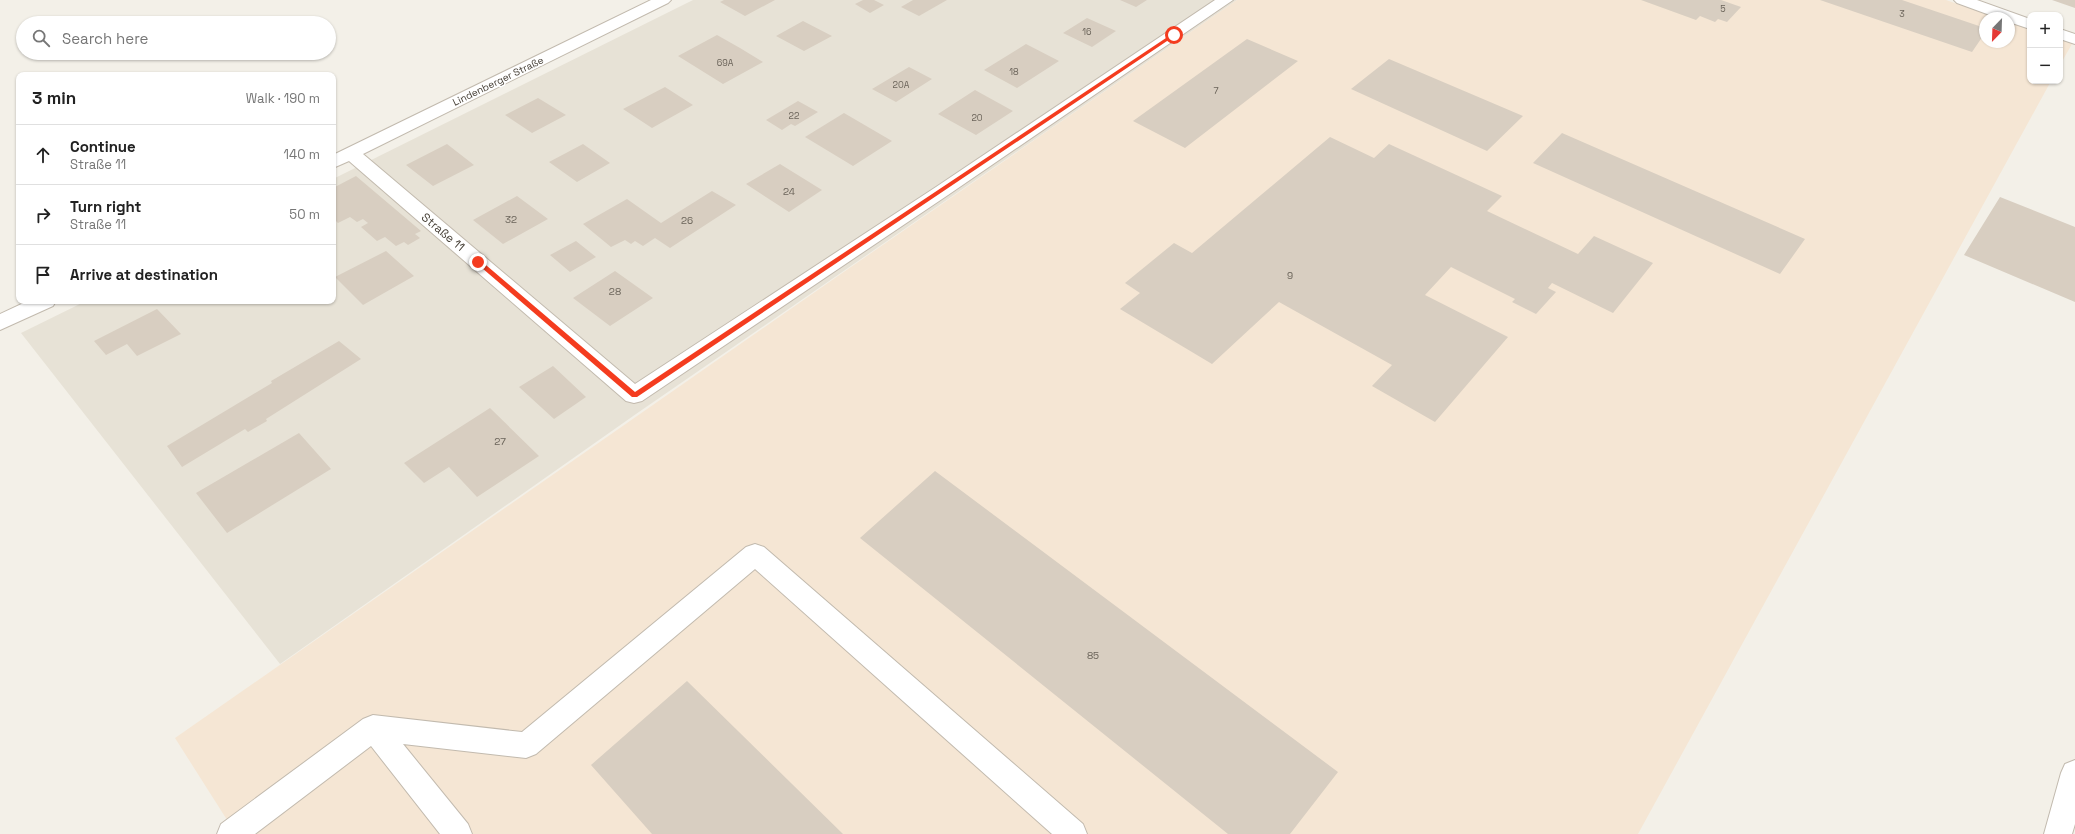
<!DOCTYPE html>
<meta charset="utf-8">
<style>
:root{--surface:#fff;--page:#f2f2f2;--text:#222;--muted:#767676;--line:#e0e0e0}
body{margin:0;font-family:"Space Grotesk",sans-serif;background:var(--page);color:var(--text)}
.controls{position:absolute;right:12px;top:12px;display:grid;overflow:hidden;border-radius:8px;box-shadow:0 1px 3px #0004}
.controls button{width:36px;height:36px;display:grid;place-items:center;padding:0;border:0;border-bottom:1px solid var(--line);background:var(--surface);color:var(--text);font:20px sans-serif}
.compass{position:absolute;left:1979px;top:12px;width:36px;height:36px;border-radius:50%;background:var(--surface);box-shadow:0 1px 3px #0004;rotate:203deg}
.stop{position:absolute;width:12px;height:12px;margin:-9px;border:3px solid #f43c1f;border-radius:50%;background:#fff}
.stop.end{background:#f43c1f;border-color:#fff;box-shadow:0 1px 4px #0008}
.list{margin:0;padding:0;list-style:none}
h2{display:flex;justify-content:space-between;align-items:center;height:52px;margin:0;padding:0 16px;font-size:17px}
h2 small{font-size:13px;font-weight:400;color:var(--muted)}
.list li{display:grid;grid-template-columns:26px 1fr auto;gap:12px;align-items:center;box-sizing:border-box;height:60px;padding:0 16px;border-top:1px solid var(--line)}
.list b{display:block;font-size:15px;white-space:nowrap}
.list p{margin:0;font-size:13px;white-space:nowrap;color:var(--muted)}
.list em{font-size:13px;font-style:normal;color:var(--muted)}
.icon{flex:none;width:22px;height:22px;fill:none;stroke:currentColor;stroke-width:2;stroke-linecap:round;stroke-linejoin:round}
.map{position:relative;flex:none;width:2075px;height:834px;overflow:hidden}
.search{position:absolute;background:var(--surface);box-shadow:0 1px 3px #0004;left:16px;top:16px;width:320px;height:44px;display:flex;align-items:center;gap:10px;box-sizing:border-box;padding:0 14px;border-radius:22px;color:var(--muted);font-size:15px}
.panel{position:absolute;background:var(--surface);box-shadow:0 1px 3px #0004;left:16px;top:72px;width:320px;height:232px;border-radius:8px}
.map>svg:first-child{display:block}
.residential{fill:#e7e2d6}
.commercial{fill:#f5e6d4}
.building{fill:#d8cec1}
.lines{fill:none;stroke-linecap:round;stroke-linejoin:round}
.minor-casing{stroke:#c2baae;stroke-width:2}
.minor{fill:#fff;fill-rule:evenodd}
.route{fill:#f43c1f}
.labels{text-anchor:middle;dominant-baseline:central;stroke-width:3;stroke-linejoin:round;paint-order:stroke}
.far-number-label{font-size:9px;fill:#6b645a}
.far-street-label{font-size:10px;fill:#474037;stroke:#fff}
.number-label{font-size:10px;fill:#6b645a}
.street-label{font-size:12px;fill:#474037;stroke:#fff}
</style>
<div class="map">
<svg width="2075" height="834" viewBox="0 0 2075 834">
<rect width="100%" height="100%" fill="#f3f0e8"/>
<path class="residential" d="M693 0H1237L636 414 280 664 21 333 86 301H333V179Z"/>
<path class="commercial" d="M1237 0H1946L1998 18H1985V42H2009V22L2030 29V81H2051L1638 834H236L175 738 835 278Z
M2060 39 2072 44 2060 65Z"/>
<path class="building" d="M724 0H775L745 16 720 2Z
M863 0H874L884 5 870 13 855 4Z
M913 0H947L919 16 901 7Z
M1120 0H1147L1136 7Z
M1641 0H1721L1741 7 1727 22 1718 19 1715 22 1700 16 1696 20Z
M1820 0H1902L1985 28V33L1972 52Z
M2052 0H2075V8Z
M1087 18 1116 31 1092 47 1063 33Z
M803 21 832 36 804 51 776 36Z
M717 35 740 48 763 62 723 84 678 56Z
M1247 39 1298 61 1185 148 1133 121Z
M1026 44 1059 61 1017 88 984 70Z
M1389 59 1523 116 1487 151 1351 89Z
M909 67 932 79 896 102 872 89Z
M665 87 693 105 652 128 623 109Z
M975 90 1013 111 976 135 938 114Z
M538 98 566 115 532 133 505 115Z
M798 101 818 112 795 126 791 124 782 130 766 120Z
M844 113 892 141 853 166 805 137Z
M1562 133 1805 239 1780 274 1533 163Z
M1330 137 1374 158 1389 144 1502 196 1487 211 1578 254 1594 236 1653 263 1613 313 1552 283 1548 288 1556 292 1536 314 1512 302 1515 299 1451 267 1425 295 1508 337 1435 422 1372 386 1392 365 1279 302 1212 364 1120 309 1140 293 1125 283 1174 243 1192 253Z
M447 144 474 165 433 186 406 165Z
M583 144 610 163 577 182 549 162Z
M780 164 822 190 789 212 746 184Z
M356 176 421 231 415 234 420 238 408 245 404 242 396 246 385 237 377 241 361 227 368 223 363 219 357 222 350 217 338 223 333 218V188Z
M712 191 736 205 670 248 655 238 643 246 635 241 631 244 625 240 611 247 583 224 627 199 661 223Z
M517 196 548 219 503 244 473 220Z
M2000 197 2075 227V302L1964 255Z
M576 241 596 257 570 272 550 255Z
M386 251 414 276 363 305 335 277Z
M615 271 653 298 610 326 573 298Z
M157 309 181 334 137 356 127 344 106 355 94 341Z
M339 341 361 359 266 419 267 421 248 432 245 429 182 467 167 446 272 383 271 381Z
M553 366 586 397 554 419 519 387Z
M490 408 539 456 477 497 449 467 424 483 404 463Z
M299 433 331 469 227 533 196 493Z
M935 471 1338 772 1290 834H1228L860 538Z
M687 681 843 834H652L591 765Z"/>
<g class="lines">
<g class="minor-casing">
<path id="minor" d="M651 0H671L668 3 363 154 635 384 936 187 1215 0H1233L948 195 642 401 634 403 626 401 349 161 333 168V155Z
M1954 0H1977L2030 19V29L2009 22V18H1998L1957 3Z
M2060 29 2075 34V44L2060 39Z
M28 301H56L53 306 0 330V314Z
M755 544 764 547 1083 824 1087 834H1052L755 569 536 754 526 758 403 744 468 824 472 834H440L371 746 255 834H217L221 824 363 719 373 715 522 732 746 547Z
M2075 760V824L2072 834H2044L2061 773 2065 764Z"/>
</g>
<use href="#minor" class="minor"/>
</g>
<path class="route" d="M1172 34 1176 35 637 397H632L475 262 480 260 635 392Z"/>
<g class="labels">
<g class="far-number-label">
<text x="1723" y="9">5</text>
<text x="1902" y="14">3</text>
<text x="1087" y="32">16</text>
<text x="725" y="63">69A</text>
<text x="1014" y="72">18</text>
<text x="901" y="85">20A</text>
<text x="1216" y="91">7</text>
<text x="794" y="116">22</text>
<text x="977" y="118">20</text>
</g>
<g class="far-street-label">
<text transform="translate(498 81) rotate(-26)">Lindenberger Straße</text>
</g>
<g class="number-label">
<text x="789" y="191">24</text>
<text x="511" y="219">32</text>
<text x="687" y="220">26</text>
<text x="1290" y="275">9</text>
<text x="615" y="291">28</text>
<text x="500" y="441">27</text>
<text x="1093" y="655">85</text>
</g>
<g class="street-label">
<text transform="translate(443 232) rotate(40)">Straße 11</text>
</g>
</g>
</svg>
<div class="controls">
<button>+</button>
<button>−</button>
</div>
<svg class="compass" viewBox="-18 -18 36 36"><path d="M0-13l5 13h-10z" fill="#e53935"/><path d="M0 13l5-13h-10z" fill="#767676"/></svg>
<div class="stop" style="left:1174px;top:35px"></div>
<div class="stop end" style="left:478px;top:262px"></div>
<div class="search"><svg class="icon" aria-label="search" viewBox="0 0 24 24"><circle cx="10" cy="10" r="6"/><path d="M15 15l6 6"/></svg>Search here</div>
<section class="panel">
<h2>3 min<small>Walk · 190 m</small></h2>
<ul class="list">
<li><svg class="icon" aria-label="ahead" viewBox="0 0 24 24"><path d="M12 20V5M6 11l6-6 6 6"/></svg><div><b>Continue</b><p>Straße 11</p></div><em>140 m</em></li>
<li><svg class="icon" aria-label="right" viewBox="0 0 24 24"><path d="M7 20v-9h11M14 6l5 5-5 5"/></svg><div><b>Turn right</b><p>Straße 11</p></div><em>50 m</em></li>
<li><svg class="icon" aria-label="arrive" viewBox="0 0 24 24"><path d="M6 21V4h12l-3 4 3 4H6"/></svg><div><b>Arrive at destination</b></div></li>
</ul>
</section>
</div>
